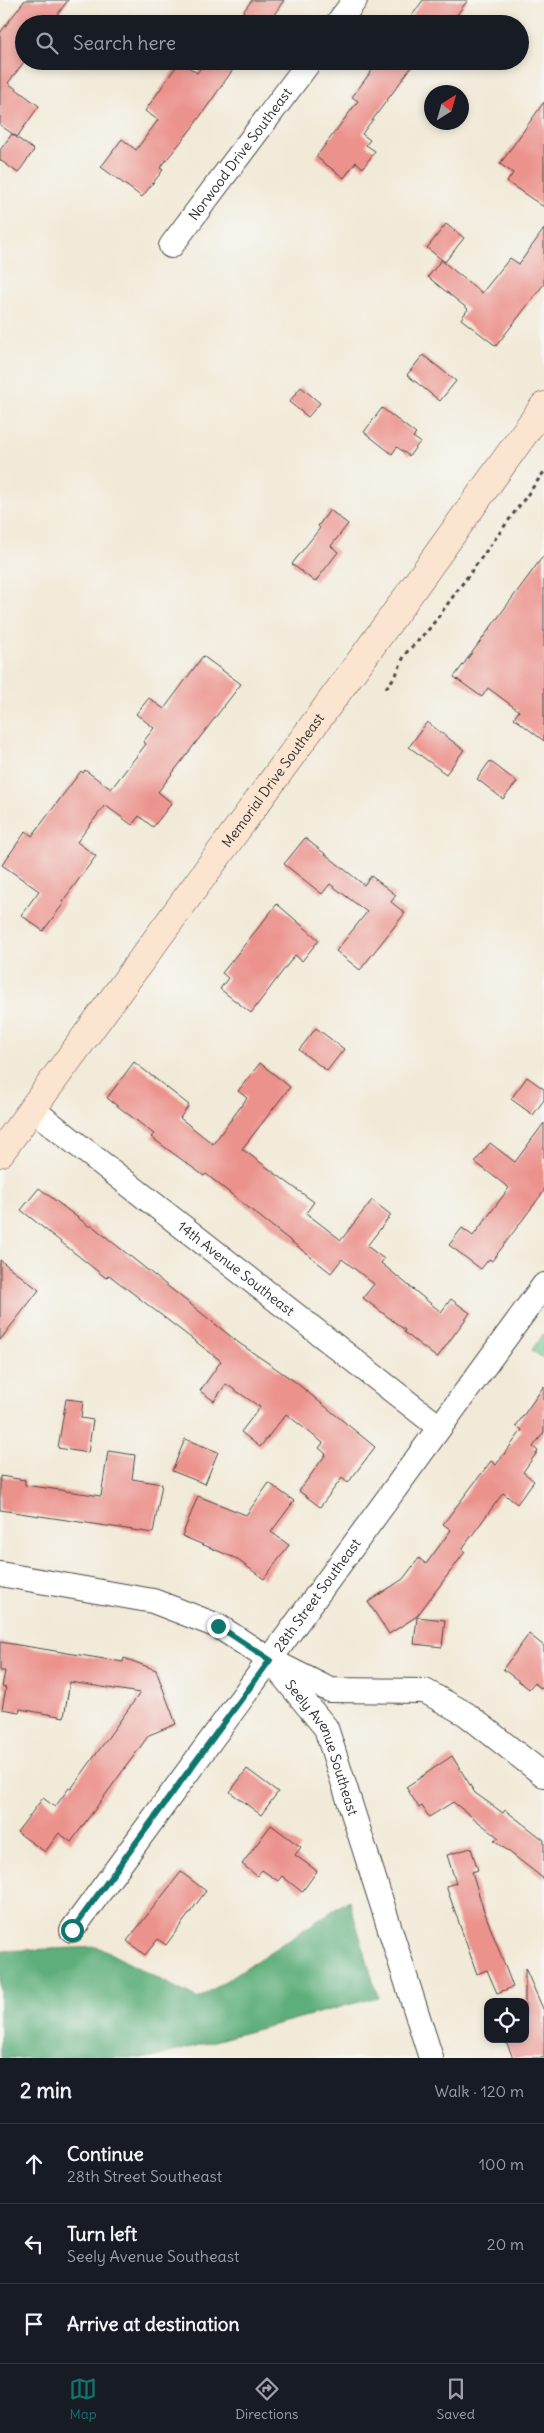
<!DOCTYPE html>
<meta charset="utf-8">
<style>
:root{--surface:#171b24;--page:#20242c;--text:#f1f3f6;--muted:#9ea1a6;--line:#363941;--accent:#0f766e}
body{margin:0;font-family:Delius,sans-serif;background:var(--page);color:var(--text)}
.controls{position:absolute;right:15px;bottom:15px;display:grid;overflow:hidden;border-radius:10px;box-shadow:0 2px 8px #0003}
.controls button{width:45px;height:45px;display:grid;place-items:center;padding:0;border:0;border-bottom:1px solid var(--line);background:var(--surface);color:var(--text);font:25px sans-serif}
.compass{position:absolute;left:424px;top:85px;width:45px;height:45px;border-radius:50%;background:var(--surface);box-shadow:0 2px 8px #0003;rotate:37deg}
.stop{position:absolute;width:15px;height:15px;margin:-11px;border:4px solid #0f766e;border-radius:50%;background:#fff}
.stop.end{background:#0f766e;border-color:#fff;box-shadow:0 1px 5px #0008}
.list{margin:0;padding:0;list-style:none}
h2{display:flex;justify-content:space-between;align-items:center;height:65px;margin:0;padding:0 20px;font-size:21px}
h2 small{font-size:16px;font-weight:400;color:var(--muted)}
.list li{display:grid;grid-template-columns:32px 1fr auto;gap:15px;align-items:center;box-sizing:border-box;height:80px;padding:0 20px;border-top:1px solid var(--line)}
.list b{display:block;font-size:19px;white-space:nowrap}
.list p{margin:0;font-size:16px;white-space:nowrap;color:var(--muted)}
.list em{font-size:16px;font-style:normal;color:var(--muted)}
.icon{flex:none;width:28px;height:28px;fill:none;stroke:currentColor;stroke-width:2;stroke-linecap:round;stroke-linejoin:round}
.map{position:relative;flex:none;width:544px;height:2058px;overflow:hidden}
.search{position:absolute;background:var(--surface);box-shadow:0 2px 8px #0003;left:15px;right:15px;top:15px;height:55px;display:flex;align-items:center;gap:12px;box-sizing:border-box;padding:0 18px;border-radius:28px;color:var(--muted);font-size:19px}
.sheet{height:305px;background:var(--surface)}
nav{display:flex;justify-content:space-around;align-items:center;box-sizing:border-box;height:70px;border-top:1px solid var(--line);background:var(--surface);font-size:14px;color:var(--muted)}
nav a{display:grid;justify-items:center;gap:2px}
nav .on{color:var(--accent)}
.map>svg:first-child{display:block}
.green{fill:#72ca90;stroke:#4e7a5e}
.forest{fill:#5dae7a;stroke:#446c52}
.building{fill:#ec928c}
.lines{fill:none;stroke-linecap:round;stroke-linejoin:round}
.street-casing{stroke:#494845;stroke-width:26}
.secondary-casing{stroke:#494845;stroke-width:29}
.path{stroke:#494845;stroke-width:3;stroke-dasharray:4 4;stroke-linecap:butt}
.street{stroke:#fff;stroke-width:24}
.secondary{stroke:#fce5d0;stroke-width:28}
.route{stroke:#0f766e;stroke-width:6}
.labels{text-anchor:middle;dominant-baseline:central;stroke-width:4;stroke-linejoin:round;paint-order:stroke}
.street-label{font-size:14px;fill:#2b2b2b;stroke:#f6f6f2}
</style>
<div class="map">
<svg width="544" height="2058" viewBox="0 0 544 2058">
<rect width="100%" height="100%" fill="#f6f6f2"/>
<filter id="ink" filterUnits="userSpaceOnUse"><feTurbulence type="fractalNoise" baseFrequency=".02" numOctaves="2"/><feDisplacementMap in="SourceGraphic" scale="10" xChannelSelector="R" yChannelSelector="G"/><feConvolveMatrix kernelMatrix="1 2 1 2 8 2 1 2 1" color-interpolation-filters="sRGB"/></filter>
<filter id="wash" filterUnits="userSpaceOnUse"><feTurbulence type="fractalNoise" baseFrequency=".0096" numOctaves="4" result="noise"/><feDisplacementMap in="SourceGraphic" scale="20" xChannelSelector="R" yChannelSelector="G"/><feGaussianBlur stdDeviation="1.12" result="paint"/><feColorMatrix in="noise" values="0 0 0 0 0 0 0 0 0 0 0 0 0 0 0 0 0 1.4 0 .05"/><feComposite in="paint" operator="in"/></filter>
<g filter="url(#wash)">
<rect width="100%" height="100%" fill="#f2ead8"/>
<path class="green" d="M544 1333V1359L532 1350Z"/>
<path class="forest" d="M349 1900 378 1997 151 2058H0V1951L98 1947 198 1999Z"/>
<g id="blocks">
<path class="building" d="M25 0H68L51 24H24V62L8 83 39 106 17 137 0 125V33Z
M252 0H284L268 24H259L243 12Z
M423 0H468L450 24H406Z
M180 61 197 73 206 61H239L192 128 160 168 163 170 142 197 101 167 122 139 136 150 158 120 145 111Z
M379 61H416L362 134 370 140 366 145 375 151 363 168 356 162 344 178 316 157 358 101 352 97Z
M544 102V207L507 182 513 173 500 164Z
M12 134 34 150 18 173 0 160V150Z
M446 224 464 238 445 262 427 248Z
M544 229V284L496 346 461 319 468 309 428 277 441 260 482 293 510 258 519 264Z
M423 355 456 381 440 401 407 375Z
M301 387 320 403 308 417 289 402Z
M382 408 416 434 413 437 420 442 409 456 397 447 392 454 364 432Z
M330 510 348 524 331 546 338 552 315 582 292 564 320 528 318 526Z
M544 555V741L514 718 519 711 488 688 482 697 454 677Z
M203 656 241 684 158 792 172 803 153 827 139 816 132 825 105 805 77 842 96 856 62 902 64 903 43 931 21 915 39 891 2 865 26 831 32 836 81 771 83 773 85 770 111 789 146 744 143 742 154 728 136 714 149 698 164 709Z
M427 722 464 750 446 774 409 747Z
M490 761 517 782 503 799 477 779Z
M305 838 364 885 371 876 396 895 391 902 405 913 360 970 336 951 367 912 330 884 322 894 284 864Z
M277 904 319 940 302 961 295 955 251 1013 220 989 228 978 222 973Z
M316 1028 344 1049 327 1071 299 1050Z
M134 1062 189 1105 180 1118 213 1144 247 1098 238 1091 260 1063 290 1087 242 1149 314 1202 306 1213 341 1240 372 1200 391 1215 367 1246 384 1259 381 1263 441 1312 451 1299 470 1313 437 1358 404 1332 405 1330 363 1298 374 1284 342 1259 331 1273 206 1174 204 1176 151 1137 154 1134 107 1098Z
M527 1077 544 1089V1100L533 1115 511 1099Z
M544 1123V1191L492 1261 489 1259 481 1269 449 1245 462 1228 473 1236 509 1188 475 1162 490 1143 515 1162Z
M39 1188 90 1227 91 1225 239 1343 294 1381 375 1447 348 1483 342 1478 320 1507 299 1491 326 1454 319 1448 323 1443 286 1414 260 1447 241 1432 260 1407 226 1384 214 1401 200 1391 221 1361 109 1275 106 1278 21 1210Z
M0 1260 39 1290 0 1340Z
M544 1386V1432L533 1447 538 1451 523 1472 534 1481 517 1504 503 1493 462 1549 465 1552 417 1616 389 1634 368 1602 403 1579 419 1558 426 1564 451 1530 443 1524 491 1461 496 1465 522 1430 516 1426Z
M66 1399 83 1401 81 1418 93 1420 88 1453 58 1448Z
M185 1439 218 1452 205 1484 172 1471Z
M108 1451 135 1455 132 1479 162 1484 153 1533 0 1510V1476L25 1480V1485L101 1496Z
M269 1483 294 1501 271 1532 289 1545 264 1579 235 1558 182 1536 198 1496 246 1515Z
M417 1617 445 1620 442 1647 414 1644Z
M529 1634 544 1646V1690L534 1683 529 1689 503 1669Z
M0 1642 123 1662 124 1658 156 1670 176 1724 149 1735 71 1842 59 1833 45 1852 17 1832 43 1798 55 1807 69 1788 71 1789 140 1693 70 1682 64 1717 20 1709 19 1712 2 1709 6 1688 2 1687 5 1671H0Z
M452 1756 475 1793 503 1813 505 1810 544 1840V1879L494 1840 499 1838 453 1802 429 1817 422 1806 419 1808 406 1787Z
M247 1769 278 1792 261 1815 230 1792Z
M271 1825 301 1847 295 1855 317 1871 302 1892 282 1876 278 1881 262 1870 257 1876 242 1864Z
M471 1848 478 1870 472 1872 483 1908 513 1987 497 1993 487 1970 477 1974 446 1886 456 1883 447 1855Z
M181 1872 206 1891 166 1945 158 1939 145 1955 127 1941Z
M525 1968 544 2011V2058H513L505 2039H525Z"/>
</g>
</g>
<g filter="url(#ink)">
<use href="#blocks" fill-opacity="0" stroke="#494845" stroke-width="1"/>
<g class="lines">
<g class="street-casing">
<g id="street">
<path d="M337 24 355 0"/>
<path id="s1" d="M171 246 310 61"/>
<path id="s2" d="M32 1109 439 1427"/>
<path id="s3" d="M0 1574 153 1601 218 1626 270 1660 326 1728 431 2058"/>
<path d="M280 1665 330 1690 425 1691 466 1714 544 1775"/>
<path id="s4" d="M72 1930 544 1285"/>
</g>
</g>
<g class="secondary-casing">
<g id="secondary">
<path id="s5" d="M0 1153 394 615 544 406"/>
</g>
</g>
<path class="path" d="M386 688 396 675 405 654 430 628 544 472"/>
<use href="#street" class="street"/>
<use href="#secondary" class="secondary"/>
</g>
</g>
<g class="lines" filter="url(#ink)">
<path class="route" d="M72 1930 270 1660 218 1626"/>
</g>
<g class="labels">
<g class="street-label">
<text stroke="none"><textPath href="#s1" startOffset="115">Norwood Drive Southeast</textPath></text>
<text stroke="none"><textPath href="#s5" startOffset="462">Memorial Drive Southeast</textPath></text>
<text stroke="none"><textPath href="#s2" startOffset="259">14th Avenue Southeast</textPath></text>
<text stroke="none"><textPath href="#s4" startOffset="415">28th Street Southeast</textPath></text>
<text stroke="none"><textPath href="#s3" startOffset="391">Seely Avenue Southeast</textPath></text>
</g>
</g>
</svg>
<div class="controls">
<button><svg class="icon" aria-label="locate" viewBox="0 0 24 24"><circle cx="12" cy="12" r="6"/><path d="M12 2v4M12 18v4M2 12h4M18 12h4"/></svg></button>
</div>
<svg class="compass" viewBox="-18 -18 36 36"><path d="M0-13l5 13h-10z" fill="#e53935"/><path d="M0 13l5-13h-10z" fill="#9ea1a6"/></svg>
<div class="stop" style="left:72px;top:1930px"></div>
<div class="stop end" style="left:218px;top:1626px"></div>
<div class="search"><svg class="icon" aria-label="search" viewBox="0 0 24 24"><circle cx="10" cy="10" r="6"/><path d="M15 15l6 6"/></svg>Search here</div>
</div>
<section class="sheet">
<h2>2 min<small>Walk · 120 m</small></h2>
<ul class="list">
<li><svg class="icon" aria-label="ahead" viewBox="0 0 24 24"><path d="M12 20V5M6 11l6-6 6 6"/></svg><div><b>Continue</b><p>28th Street Southeast</p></div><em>100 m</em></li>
<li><svg class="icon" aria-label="left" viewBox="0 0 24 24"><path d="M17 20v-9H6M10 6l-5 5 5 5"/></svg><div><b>Turn left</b><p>Seely Avenue Southeast</p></div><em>20 m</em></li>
<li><svg class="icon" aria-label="arrive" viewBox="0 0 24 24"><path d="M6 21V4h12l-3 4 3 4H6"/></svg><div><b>Arrive at destination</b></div></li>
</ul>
</section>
<nav>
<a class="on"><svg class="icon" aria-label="map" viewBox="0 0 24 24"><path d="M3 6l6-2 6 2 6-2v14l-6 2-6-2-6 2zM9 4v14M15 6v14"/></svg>Map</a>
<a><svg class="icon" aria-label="directions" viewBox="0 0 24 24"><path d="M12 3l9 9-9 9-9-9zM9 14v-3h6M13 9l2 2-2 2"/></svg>Directions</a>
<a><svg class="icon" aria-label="saved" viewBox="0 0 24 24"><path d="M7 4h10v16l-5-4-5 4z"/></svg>Saved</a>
</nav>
